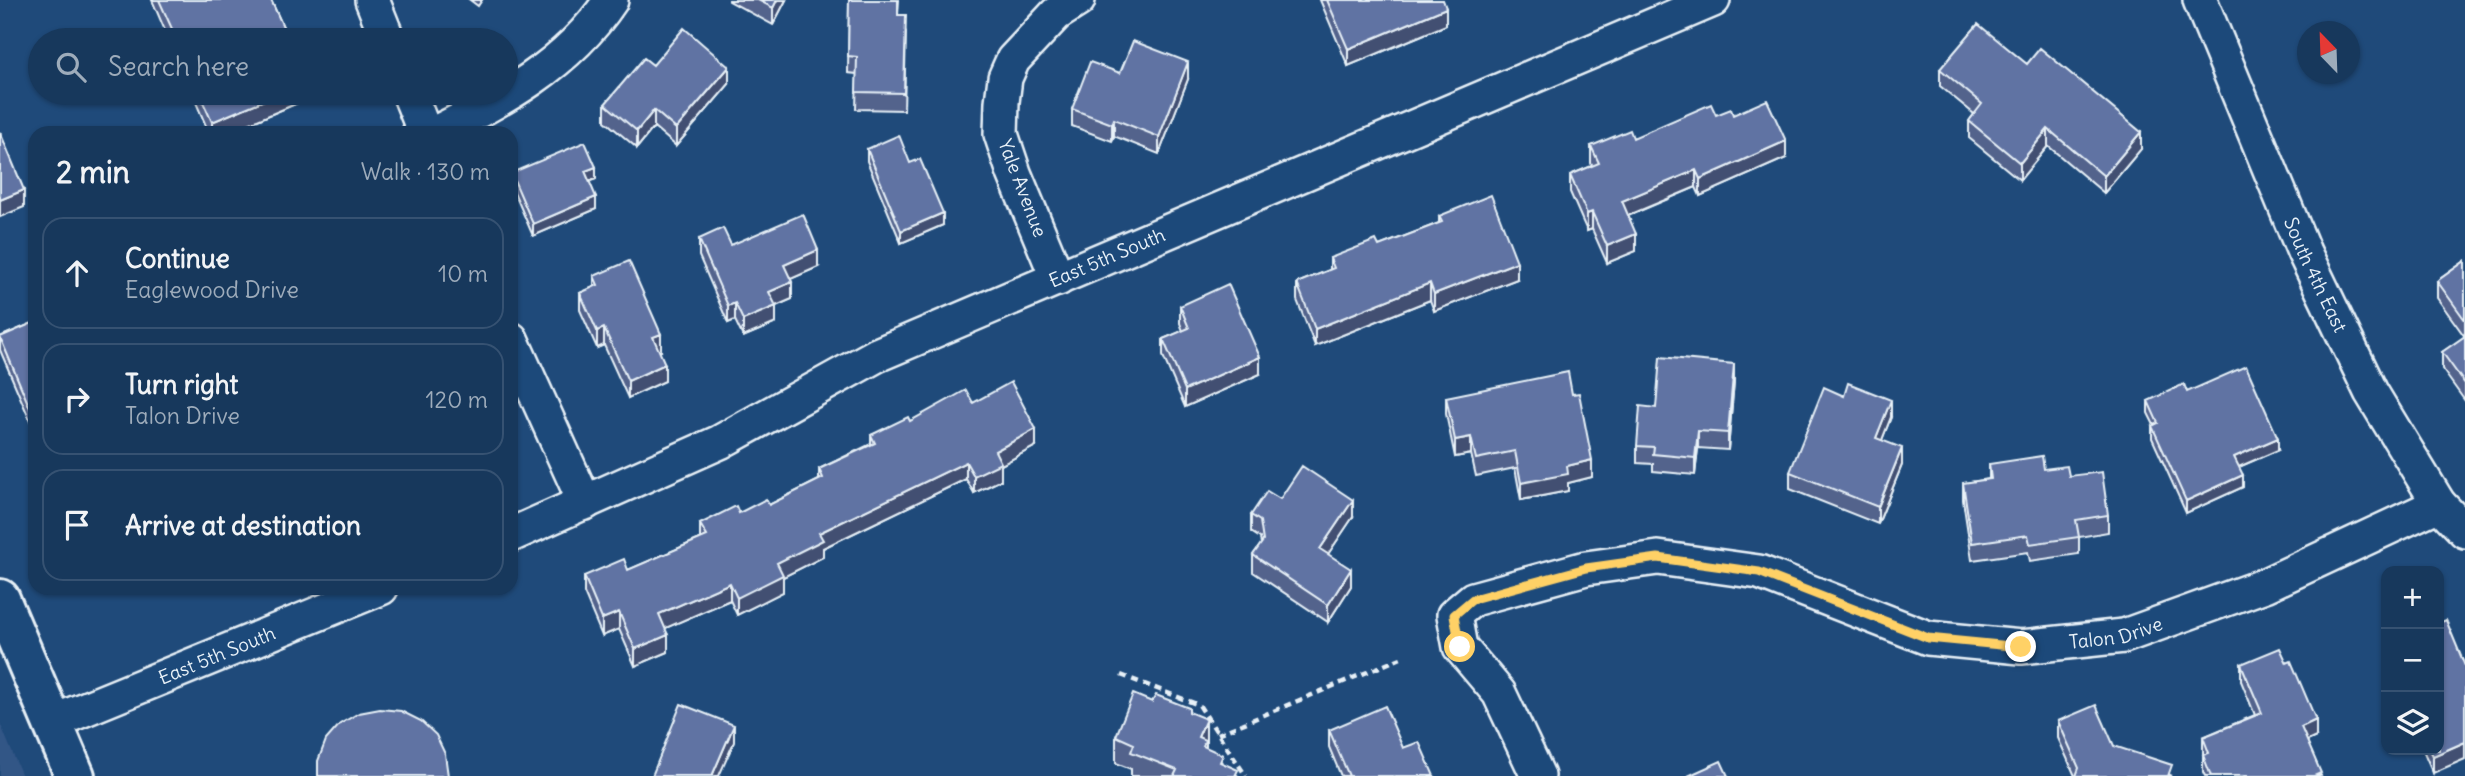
<!DOCTYPE html>
<meta charset="utf-8">
<style>
:root{--surface:#17385c;--page:#203f62;--text:#f1f3f6;--muted:#9eacbb;--line:#365272}
body{margin:0;font-family:Delius,sans-serif;background:var(--page);color:var(--text)}
.controls{position:absolute;right:21px;bottom:21px;display:grid;overflow:hidden;border-radius:14px;box-shadow:0 2px 5px #0004}
.controls button{width:63px;height:63px;display:grid;place-items:center;padding:0;border:0;border-bottom:2px solid var(--line);background:var(--surface);color:var(--text);font:35px sans-serif}
.compass{position:absolute;left:2297px;top:21px;width:63px;height:63px;border-radius:50%;background:var(--surface);box-shadow:0 2px 5px #0004;rotate:337deg}
.stop{position:absolute;width:21px;height:21px;margin:-16px;border:5px solid #ffd166;border-radius:50%;background:#fff}
.stop.end{background:#ffd166;border-color:#fff;box-shadow:0 2px 7px #0008}
.list{margin:0;padding:0;list-style:none}
h2{display:flex;justify-content:space-between;align-items:center;height:91px;margin:0;padding:0 28px;font-size:30px}
h2 small{font-size:23px;font-weight:400;color:var(--muted)}
.list li{display:grid;grid-template-columns:46px 1fr auto;gap:21px;align-items:center;box-sizing:border-box;height:112px;margin:0 14px 14px;padding:0 14px;border:2px solid var(--line);border-radius:21px}
.list b{display:block;font-size:26px;white-space:nowrap}
.list p{margin:0;font-size:23px;white-space:nowrap;color:var(--muted)}
.list em{font-size:23px;font-style:normal;color:var(--muted)}
.icon{flex:none;width:38px;height:38px;fill:none;stroke:currentColor;stroke-width:2;stroke-linecap:round;stroke-linejoin:round}
.map{position:relative;flex:none;width:2465px;height:776px;overflow:hidden}
.search{position:absolute;background:var(--surface);box-shadow:0 2px 5px #0004;left:28px;top:28px;width:490px;height:77px;display:flex;align-items:center;gap:18px;box-sizing:border-box;padding:0 24px;border-radius:38px;color:var(--muted);font-size:26px}
.panel{position:absolute;background:var(--surface);box-shadow:0 2px 5px #0004;left:28px;top:126px;width:490px;height:469px;border-radius:21px}
.map>svg:first-child{display:block}
.built{fill:#325686}
.lines{fill:none;stroke-linecap:round;stroke-linejoin:round}
.street-casing{stroke:#e8f1f8;stroke-width:38}
.secondary-casing{stroke:#e8f1f8;stroke-width:44}
.path{stroke:#e8f1f8;stroke-width:4.5;stroke-dasharray:7 5;stroke-linecap:butt}
.street{stroke:#1f4a7a;stroke-width:33}
.secondary{stroke:#1f4a7a;stroke-width:38}
.wall{fill:#53638c;stroke:#e8f1f8;stroke-width:2}
.shaded-wall{fill:#435072;stroke:#e8f1f8;stroke-width:2}
.building{fill:#6073a3;stroke:#e8f1f8;stroke-width:2}
.route{stroke:#ffd166;stroke-width:9}
.labels{text-anchor:middle;dominant-baseline:central;stroke-width:5;stroke-linejoin:round;paint-order:stroke}
.street-label{font-size:19px;fill:#e8f1f8;stroke:#1f4a7a}
</style>
<div class="map">
<svg width="2465" height="776" viewBox="0 0 2465 776">
<rect width="100%" height="100%" fill="#1f4a7a"/>
<filter id="ink" filterUnits="userSpaceOnUse"><feTurbulence type="fractalNoise" baseFrequency=".0143" numOctaves="2"/><feDisplacementMap in="SourceGraphic" scale="14" xChannelSelector="R" yChannelSelector="G"/><feConvolveMatrix kernelMatrix="1 2 1 2 8 2 1 2 1" color-interpolation-filters="sRGB"/></filter>
<g filter="url(#ink)">
<path class="built" d="M0 723 22 776H0Z"/>
<g class="lines">
<g class="street-casing">
<g id="street">
<path d="M372 0 388 40"/>
<path id="s1" d="M2200 0 2304 252 2371 392 2439 504 2465 531"/>
<path d="M409 93 425 133"/>
<path d="M435 133C503 99 567 66 611 0"/>
<path d="M1058 279 1014 173 1001 134 1002 102 1005 78 1013 60 1056 14 1078 0"/>
<path d="M511 339 585 503"/>
<path id="s2" d="M511 535 720 442 877 355 1713 0"/>
<path id="s3" d="M53 722 381 588"/>
<path id="s4" d="M1538 776 1499 693 1460 647 1454 615 1473 599 1586 568 1658 558 1759 572 1928 638 2021 647 2124 636 2265 585 2439 504"/>
</g>
</g>
<g class="secondary-casing">
<path id="secondary" d="M0 599 75 776"/>
</g>
<path class="path" d="M1121 675 1199 705 1246 776
M1218 734 1401 658"/>
<use href="#street" class="street"/>
<use href="#secondary" class="secondary"/>
</g>
<path class="wall" d="M152 0H271L289 40H169Z
M470 0H482L478 6Z
M729 0H786L773 25 729 1Z
M849 0H899L898 15 906 32 904 110 856 109 857 74 848 73Z
M1320 0H1443L1446 25 1348 66Z
M2027 64 2141 149 2104 193 2048 146 2020 180 1969 138V121L1974 114 1940 86V69Z
M1120 73 1188 79 1159 154 1114 136 1112 141 1072 126V109Z
M729 84 676 146 654 127 637 148 605 121V104Z
M192 93H307V99L227 133H209Z
M1716 115H1733L1786 158 1700 196 1696 187 1628 216 1636 251 1607 263 1592 229 1587 231 1570 192V175L1592 166 1591 163V146L1633 138Z
M867 149 910 163 943 225 901 243 867 161Z
M511 173 596 179 589 181 596 209 533 236 511 185Z
M1439 216 1517 279 1434 311 1430 300 1315 346 1297 300V283L1330 270V258L1379 246 1439 223Z
M699 239 731 245 818 267 790 279 792 299 776 306V323L743 337 735 320 728 323 699 256Z
M2465 261V401L2442 369V352L2465 337 2437 298V281Z
M594 276 661 351 659 352 665 381 628 398 604 345 597 348 580 310V293L594 287Z
M1180 306 1260 374 1185 407 1163 356V339L1183 331 1180 323Z
M35 322V423L32 425 0 350V337Z
M1734 381 1728 450 1698 448 1695 475 1653 471V464L1637 463V446L1656 408Z
M2187 392 2278 450 2239 467 2243 487 2186 513 2152 438V426L2154 425 2148 413V401Z
M1572 394 1592 477 1568 483V491L1521 500 1515 468 1476 476 1471 454 1455 457 1446 414V397Z
M1844 396 1891 417 1882 440 1902 465 1878 524 1790 489V472Z
M973 403 1036 446 1001 465V480L974 493 966 479 823 548V557L783 577V592L737 615 730 600 665 628 668 652 635 666 619 629 602 636 584 593V576L628 570 700 539V524L769 505 819 480V469L871 444V435L910 421Z
M1989 464 2044 469 2069 476 2108 515V532L2079 537V554L2030 561 2028 552 1972 560 1963 500V483L1989 479Z
M1280 499 1353 517 1328 554 1351 586 1328 622 1253 572V555L1261 544 1260 538 1251 532V515Z
M2241 664 2316 737 2307 741 2321 776H2205L2203 772V737L2255 715 2241 681Z
M1152 702 1189 712 1206 746 1205 748 1238 776H1131V769L1116 763V736Z
M2058 721 2114 746 2172 776H2075L2058 738Z
M1329 730 1403 748 1434 776H1341L1329 747Z
M2423 750H2439L2433 773Z"/>
<path class="shaded-wall" d="M777 0H786L773 25V8Z
M1446 8V25L1348 66V49Z
M1188 62V79L1159 154V137Z
M729 67V84L676 146V129Z
M281 93H307V99L227 133H212V122Z
M654 110V127L637 148V131Z
M1114 119V136L1112 141V124Z
M2048 129V146L2020 180V163Z
M2141 132V149L2104 193V176Z
M1786 141V158L1700 196V179Z
M596 167V179L585 183V171Z
M1696 170V187L1622 218V201Z
M24 190V207L0 217V200Z
M596 197V209L533 236V224Z
M1592 212V229L1587 231V214Z
M943 213V225L901 243V231Z
M1636 234V251L1607 263V246Z
M818 250V267L784 282V265Z
M1517 262V279L1434 311V294Z
M792 282V299L769 309V292Z
M1430 283V300L1315 346V329Z
M735 303V320L728 323V306Z
M776 306V323L743 337V320Z
M604 328V345L597 348V331Z
M661 334V351L653 354V337Z
M1260 357V374L1185 407V390Z
M665 364V381L628 398V381Z
M1734 364V381L1728 450V433Z
M1891 400V417L1876 455V438Z
M35 411V423L32 425V413Z
M1036 429V446L1001 465V480L974 493V476L995 451Z
M1698 431V448L1695 475V458Z
M1471 437V454L1455 457V440Z
M2278 438V450L2234 469V457Z
M1902 448V465L1878 524V507Z
M1592 460V477L1568 483V491L1521 500V483L1567 466Z
M966 462V479L823 548V557L783 577V592L737 615V598L777 563 819 533Z
M2243 475V487L2186 513V501Z
M1353 500V517L1320 566V549Z
M1351 569V586L1328 622V605Z
M730 583V600L659 631V614Z
M619 612V629L602 636V619Z
M668 635V652L635 666V649Z
M1206 719V746L1205 766 1198 737Z
M2316 720V737L2301 744V727Z
M734 725V742L719 776H712Z
M2465 742V759L2433 773V756Z"/>
<path class="building" d="M159 0H271L289 40H177Z
M758 0H777L773 8Z
M849 0H898V15H906L904 93 856 92 857 57 848 56Z
M1327 0H1443L1446 8 1348 49Z
M1978 24 2027 64 2040 48 2141 132 2104 176 2048 129 2020 163 1969 121 1982 104 1940 69Z
M684 28 729 67 676 129 654 110 637 131 605 104 644 58 653 65Z
M1133 41 1188 62 1159 137 1114 119 1112 124 1072 109 1090 62 1120 73Z
M199 93H281L212 122Z
M1767 100 1786 141 1700 179 1696 170 1622 201 1636 234 1607 246 1592 212 1587 214 1570 175 1599 163 1591 146 1630 130 1633 138 1711 104 1716 115 1731 109 1733 115Z
M0 132 24 190 0 200Z
M899 135 910 163 920 159 943 213 901 231 867 149Z
M585 142 596 167 585 171 596 197 533 224 511 173Z
M1491 195 1517 262 1434 294 1430 283 1315 329 1297 283 1334 268 1330 258 1376 240 1379 246 1442 222 1439 216Z
M803 214 818 250 784 265 792 282 769 292 776 306 743 320 735 303 728 306 699 239 723 228 731 245Z
M629 261 661 334 653 337 665 364 628 381 604 328 597 331 580 293 598 285 594 276Z
M2465 261V320L2437 281Z
M1228 284 1260 357 1185 390 1163 339 1189 328 1180 306Z
M35 322V411L32 413 0 337Z
M2465 336V384L2442 352Z
M1660 357 1734 364 1728 433 1698 431 1695 458 1653 454 1654 447 1637 446 1640 406 1656 408Z
M2246 366 2278 438 2234 457 2243 475 2186 501 2152 426 2158 423 2148 401 2184 384 2187 392Z
M1568 372 1572 394 1579 393 1592 460 1567 466 1568 474 1521 483 1515 451 1476 459 1471 437 1455 440 1446 397Z
M1011 382 1036 429 995 451 1001 463 974 476 966 462 819 533 823 540 777 563 783 575 737 598 730 583 659 614 668 635 635 649 619 612 602 619 584 576 624 559 628 570 707 536 700 524 736 506 739 513 766 499 769 505 823 478 819 469 875 443 871 435 908 417 910 421 966 390 973 403Z
M1848 383 1891 400 1876 438 1902 448 1878 507 1790 472 1824 387 1844 396Z
M2042 456 2044 469 2067 466 2069 476 2102 472 2108 515 2076 520 2079 537 2030 544 2028 535 1972 543 1963 483 1991 479 1989 464Z
M1302 466 1353 500 1320 549 1351 569 1328 605 1253 555 1263 541 1260 521 1251 515 1267 491 1280 499Z
M2446 620 2465 666V742L2433 756 2430 750H2439V623Z
M2280 648 2287 663 2291 661 2316 720 2301 727 2321 773 2314 776H2211L2203 755 2209 753 2203 737 2262 713 2241 664Z
M1133 694 1152 702 1156 695 1189 708V712L1206 719 1198 737 1205 740 1203 746 1223 755 1220 762 1238 770 1235 776H1174L1177 770 1131 752 1134 744 1116 736Z
M681 704 734 725 712 776H652Z
M2096 705 2114 746 2172 765 2168 776H2076L2079 768 2058 721Z
M1385 706 1403 748 1419 742 1434 776H1349L1329 730Z
M380 709 401 711 421 721 436 735 445 754 448 776H318V761L326 740 340 724 359 713Z
M1721 761 1728 776H1688Z"/>
</g>
<g class="lines" filter="url(#ink)">
<path class="route" d="M1460 647 1454 615 1473 599 1586 568 1658 558 1759 572 1928 638 2021 647"/>
</g>
<g class="labels">
<g class="street-label">
<text transform="translate(1023 188) rotate(69)">Yale Avenue</text>
<text stroke="none"><textPath href="#s2" startOffset="658">East 5th South</textPath></text>
<text stroke="none"><textPath href="#s1" startOffset="298">South 4th East</textPath></text>
<text stroke="none"><textPath href="#s4" startOffset="872">Talon Drive</textPath></text>
<text stroke="none"><textPath href="#s3" startOffset="177">East 5th South</textPath></text>
</g>
</g>
</svg>
<div class="controls">
<button>+</button>
<button>−</button>
<button><svg class="icon" aria-label="layers" viewBox="0 0 24 24"><path d="M12 4l9 5-9 5-9-5zM3 14l9 5 9-5"/></svg></button>
</div>
<svg class="compass" viewBox="-18 -18 36 36"><path d="M0-13l5 13h-10z" fill="#e53935"/><path d="M0 13l5-13h-10z" fill="#9eacbb"/></svg>
<div class="stop" style="left:1460px;top:647px"></div>
<div class="stop end" style="left:2021px;top:647px"></div>
<div class="search"><svg class="icon" aria-label="search" viewBox="0 0 24 24"><circle cx="10" cy="10" r="6"/><path d="M15 15l6 6"/></svg>Search here</div>
<section class="panel">
<h2>2 min<small>Walk · 130 m</small></h2>
<ul class="list">
<li><svg class="icon" aria-label="ahead" viewBox="0 0 24 24"><path d="M12 20V5M6 11l6-6 6 6"/></svg><div><b>Continue</b><p>Eaglewood Drive</p></div><em>10 m</em></li>
<li><svg class="icon" aria-label="right" viewBox="0 0 24 24"><path d="M7 20v-9h11M14 6l5 5-5 5"/></svg><div><b>Turn right</b><p>Talon Drive</p></div><em>120 m</em></li>
<li><svg class="icon" aria-label="arrive" viewBox="0 0 24 24"><path d="M6 21V4h12l-3 4 3 4H6"/></svg><div><b>Arrive at destination</b></div></li>
</ul>
</section>
</div>
